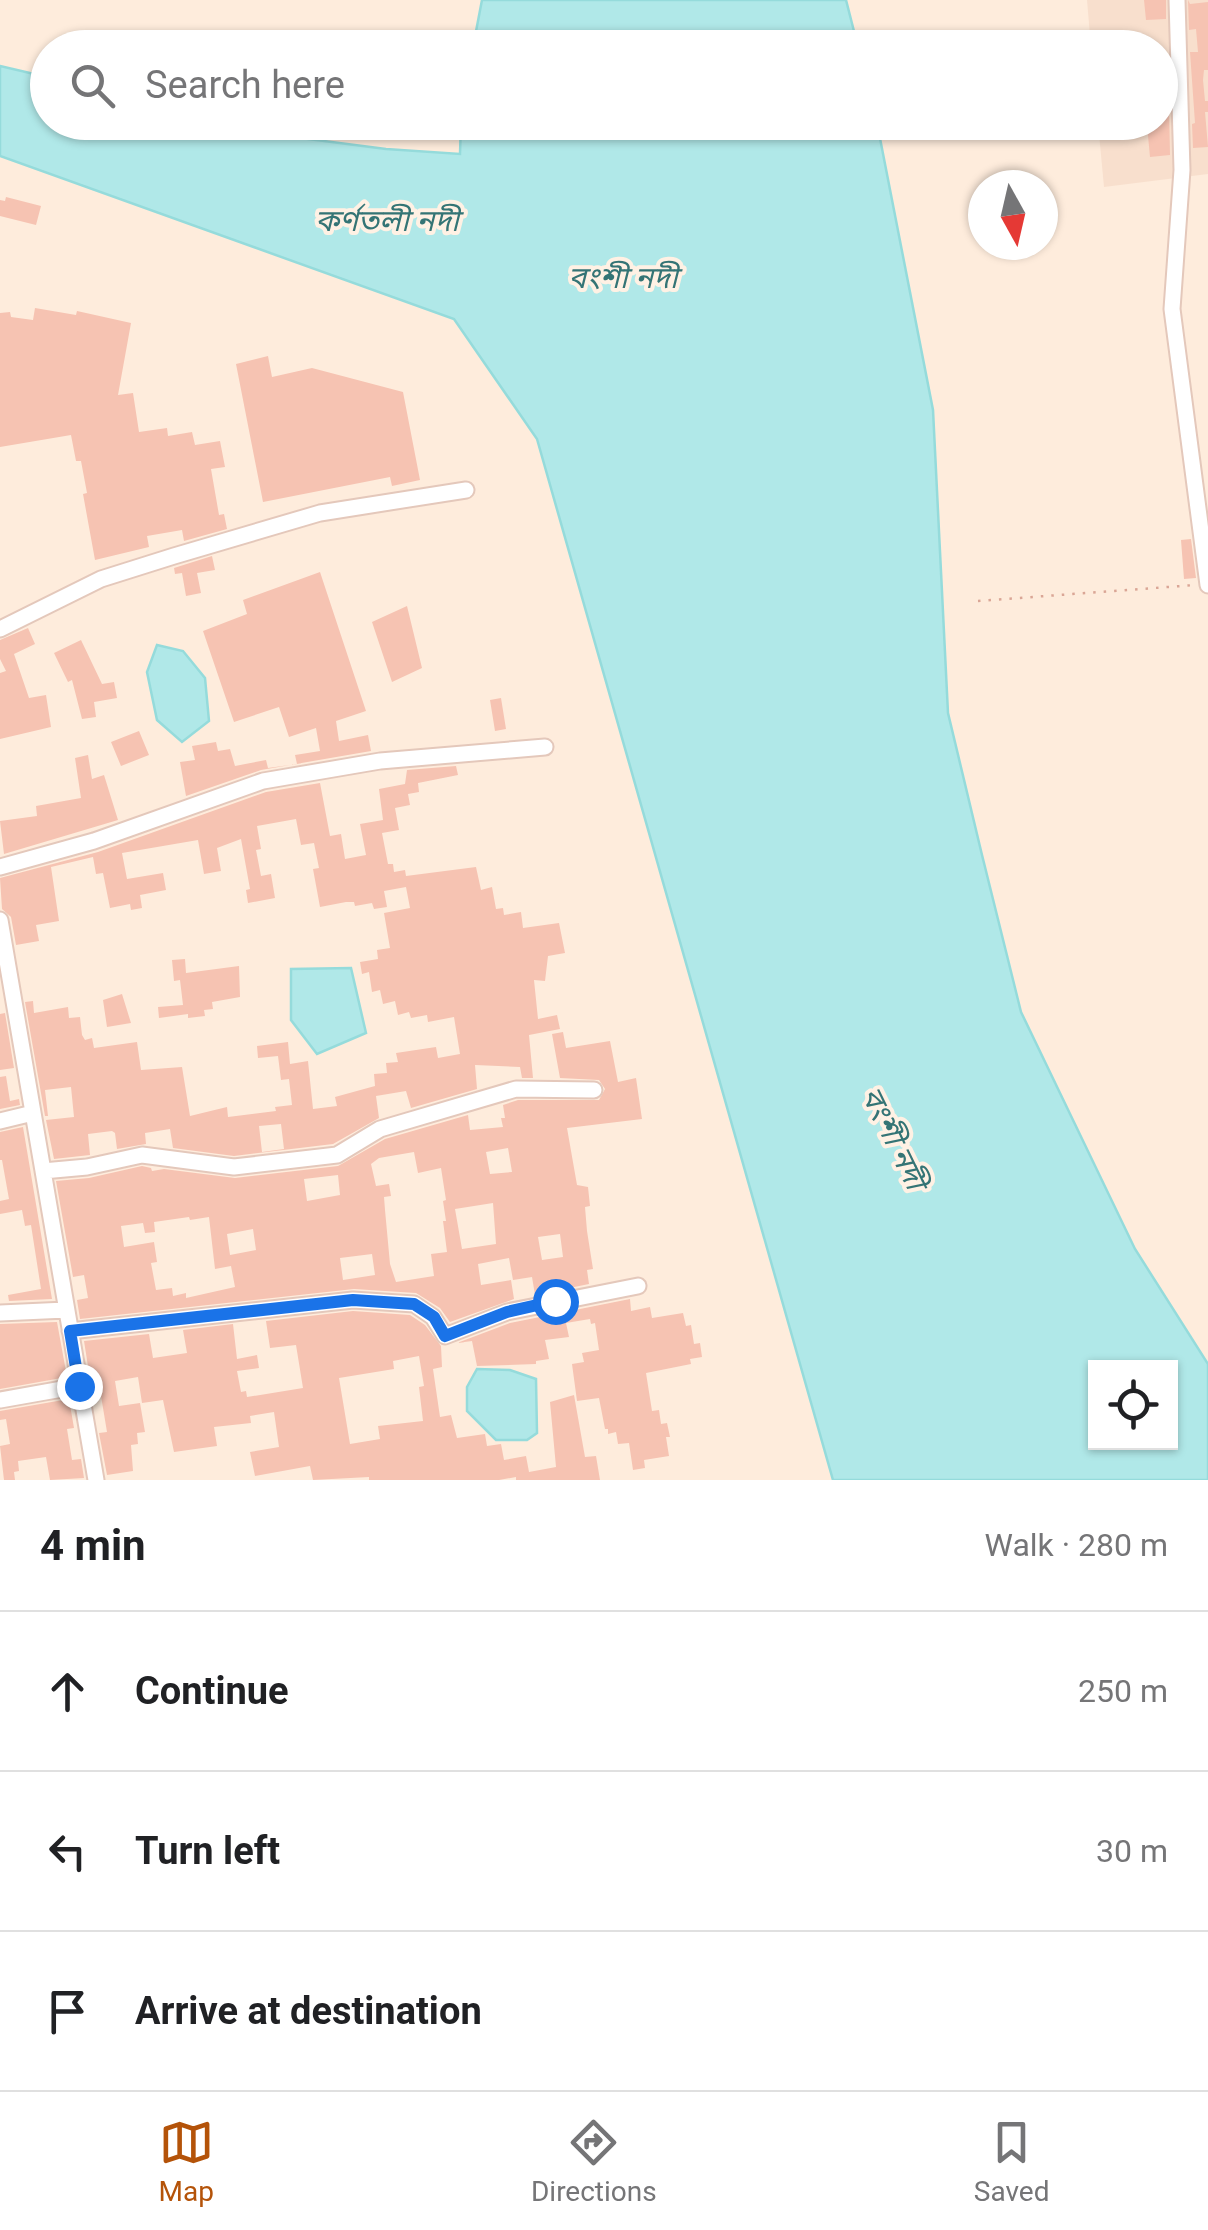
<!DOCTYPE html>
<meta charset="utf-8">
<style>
:root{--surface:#fff;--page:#f2f2f2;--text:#202124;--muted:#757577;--line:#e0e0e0;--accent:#b45309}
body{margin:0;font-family:Roboto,"Noto Sans Bengali",sans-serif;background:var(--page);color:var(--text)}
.controls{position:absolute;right:30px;bottom:30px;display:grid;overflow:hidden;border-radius:0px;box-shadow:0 2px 8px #0004}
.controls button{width:90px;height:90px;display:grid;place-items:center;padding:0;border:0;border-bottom:2px solid var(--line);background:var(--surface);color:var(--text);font:50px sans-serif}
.compass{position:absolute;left:968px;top:170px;width:90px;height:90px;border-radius:50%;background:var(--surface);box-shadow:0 2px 8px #0004;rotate:172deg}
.stop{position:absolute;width:30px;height:30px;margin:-22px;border:8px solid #1a73e8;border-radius:50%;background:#fff}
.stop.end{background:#1a73e8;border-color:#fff;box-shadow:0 2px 10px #0008}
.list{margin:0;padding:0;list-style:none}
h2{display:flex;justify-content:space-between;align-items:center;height:130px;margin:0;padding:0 40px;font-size:42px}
h2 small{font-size:32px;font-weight:400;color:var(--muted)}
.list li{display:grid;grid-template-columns:65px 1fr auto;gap:30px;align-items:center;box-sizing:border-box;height:160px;padding:0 40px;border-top:2px solid var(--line)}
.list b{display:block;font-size:38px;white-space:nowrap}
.list em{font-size:32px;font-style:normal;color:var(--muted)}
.icon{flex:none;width:55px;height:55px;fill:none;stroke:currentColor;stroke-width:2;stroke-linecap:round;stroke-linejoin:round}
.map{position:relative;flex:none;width:1208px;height:1480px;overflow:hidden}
.search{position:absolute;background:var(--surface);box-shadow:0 2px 8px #0004;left:30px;right:30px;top:30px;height:110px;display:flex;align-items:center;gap:25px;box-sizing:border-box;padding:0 35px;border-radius:55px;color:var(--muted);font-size:38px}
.sheet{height:610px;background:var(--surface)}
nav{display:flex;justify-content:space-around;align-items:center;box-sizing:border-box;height:140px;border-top:2px solid var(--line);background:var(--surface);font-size:28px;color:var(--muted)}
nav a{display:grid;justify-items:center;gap:5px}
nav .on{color:var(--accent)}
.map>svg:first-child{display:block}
.residential{fill:#f8dfcd}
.water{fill:#b0e8e8;stroke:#95dbdb;stroke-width:2.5;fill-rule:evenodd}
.building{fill:#f6c3b2;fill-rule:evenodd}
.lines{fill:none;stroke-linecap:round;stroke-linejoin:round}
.minor-casing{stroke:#e4c8bb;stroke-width:19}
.path{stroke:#daa696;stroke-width:2.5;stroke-dasharray:2.5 8;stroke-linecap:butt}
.minor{stroke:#fff;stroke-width:15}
.route{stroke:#1a73e8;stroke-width:12}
.labels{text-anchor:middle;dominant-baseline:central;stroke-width:8;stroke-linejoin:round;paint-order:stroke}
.water-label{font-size:30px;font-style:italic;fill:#347475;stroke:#fff1e4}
</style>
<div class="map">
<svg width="1208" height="1480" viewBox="0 0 1208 1480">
<rect width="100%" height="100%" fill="#feecdc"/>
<path class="residential" d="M1087 0H1208V174L1104 187 1098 123 1160 122V48L1091 47Z"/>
<path class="water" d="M482 0H846L858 47H473Z
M0 66 47 77 48 122 231 123 285 136 386 149 460 154 461 123H877L933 410 948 713 982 855 1021 1012 1135 1249 1208 1364V1480H833L537 439 454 319 0 156ZM1096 1368H1170V1442H1096Z
M157 645 183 651 205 678 209 721 182 742 157 720 147 672Z
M351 968 366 1033 317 1054 291 1020V969Z
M477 1369 510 1370 536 1379 537 1433 527 1440H496L467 1411V1387Z"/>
<path class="building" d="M1144 0H1166V19L1146 20Z
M1188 0 1190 4 1208 2V70H1204L1203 80 1205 101H1208V112H1205L1208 147 1193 148 1192 124 1195 123 1190 52H1198L1196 29 1189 30Z
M1168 60 1170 155 1150 157 1147 125 1160 123V61Z
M6 197 41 206 36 225 0 216V200L5 201Z
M35 308 76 315 77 311 131 323 118 395 133 393 139 432 167 428 168 436 192 432 195 445 220 441 225 467 211 469 219 515 224 514 227 529 184 541 182 530 147 536 149 547 95 560 83 494 87 493 81 461H76L71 435 0 447V313L10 312 11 317 33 320Z
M268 356 272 377 312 368 403 392 420 480 392 486 390 477 263 502 236 364Z
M1191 539 1196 578 1184 579 1181 540Z
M212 556 215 570 197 573 201 593 186 596 182 573 175 574 174 568Z
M320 572 366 711 336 721 339 741 368 735 371 751 261 770 186 796 180 762 195 760 192 746 216 742 218 751 230 749 235 766 266 760 268 768 297 764 295 755 320 751 316 728 289 737 279 707 234 722 203 631 247 614 243 600Z
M407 606 422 668 392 682 372 622Z
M28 628 35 644 14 654 29 698 46 695 51 727 0 739V673L6 671 0 659V640Z
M81 640 102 684 114 682 117 698 94 702 96 717 82 719 72 680 68 682 54 653Z
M501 698 506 729 495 731 490 700Z
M139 731 149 755 121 766 111 742Z
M88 755 92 779 104 775 118 820 4 854 0 821 37 816 36 806 81 798 75 758Z
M456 766 458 775 418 783 419 792 408 794 410 805 395 808 399 830 382 833 388 864H393L394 872 405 870 406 876 476 867 481 890 492 887 496 909 503 908 504 915 521 912 523 928 559 923 565 953 548 956 545 981 534 980 538 1019 557 1015 560 1029 529 1035 533 1078H522L520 1067 475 1065 477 1089 411 1108 406 1091 376 1096 379 1118 333 1144 234 1156 173 1148 170 1129 145 1133 146 1144 117 1149 115 1133 112 1131 88 1134 90 1155 54 1159 46 1120 74 1117 71 1087 45 1090 48 1116H45L25 1002 33 1001 34 1013 68 1007 69 1018 80 1017 82 1035 85 1040 92 1038 94 1048 137 1042 141 1070 182 1067 190 1116 227 1107 228 1117 276 1111 275 1107 292 1105 289 1079 281 1080 278 1056 258 1058 257 1046 288 1042 290 1064 308 1061 313 1109 337 1106 335 1097 375 1086 374 1074 387 1073 386 1063 398 1062 396 1053 436 1047 438 1058 460 1054 454 1017 428 1022 427 1015 411 1018 409 1012 398 1015 395 1001 383 1004 380 990 372 992 369 972 362 974 360 962 378 959 377 950 390 948 384 913 410 908 406 887 384 891 387 907 374 909 372 903 355 906 354 902H346L320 907 313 869 319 868 314 843 301 845 296 819 257 826 261 849 256 850 261 876 271 874 275 898 248 903 246 890 250 889 241 839 217 848 221 871 204 874 198 840 122 853 127 879 163 873 166 890 140 895 142 908 131 910 130 904 110 908 103 873 96 874 93 857 51 867 59 921 36 925 39 941 16 945 11 917 2 909 0 878 98 852 266 792 320 783 330 836 341 834 345 859 366 855 360 824 383 820 379 789 405 784 407 770ZM281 1124 284 1149 262 1152 259 1126Z
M185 959 186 973 239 966 240 997 212 1002 213 1009 204 1010 205 1016 188 1018V1014L159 1018 158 1007 183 1005 180 980 174 981 172 960Z
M122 994 131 1023 107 1027 103 1000Z
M5 1013 14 1068 0 1070V1014Z
M563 1032 566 1048 610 1041 618 1082 636 1078 642 1119 567 1128 577 1185 588 1187 590 1206 585 1207 587 1231 593 1269 587 1270 589 1284 535 1295 532 1277 513 1280 509 1258 478 1264 481 1285 511 1280 514 1299 450 1322 440 1308 416 1293 354 1289 80 1319 77 1300 88 1298 84 1275 73 1277 56 1181 89 1178 142 1166 151 1168 152 1171 164 1169 235 1178 338 1166 385 1139 468 1115 470 1130 503 1127 501 1118H505L503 1105 518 1100H599L605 1089 599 1080 560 1078 552 1034ZM508 1148 512 1172 490 1174 486 1152ZM414 1152 418 1173 441 1168 446 1200 443 1201 446 1221H443L447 1252 431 1254 434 1276 396 1282 390 1264 385 1210 384 1197 391 1196 389 1184 376 1186 371 1164 379 1158ZM338 1175 340 1195 307 1201 304 1179ZM493 1203 496 1244 462 1249 455 1209ZM189 1217 190 1220 209 1217 215 1269 231 1266 235 1287 186 1298V1293L173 1296 172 1288 156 1290 151 1263 157 1262 154 1242 124 1247 121 1226 143 1223 145 1233 155 1232 154 1222ZM253 1229 256 1250 230 1255 227 1234ZM560 1234 563 1257 542 1260 538 1237ZM372 1254 375 1275 343 1280 340 1258Z
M6 1076 10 1101 19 1099 20 1105 0 1109V1077Z
M23 1127 52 1299 9 1301 8 1295 41 1289 31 1225 25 1226 22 1210 0 1214V1201L9 1199 2 1160H0V1132Z
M630 1299 631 1311 650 1307 652 1318 683 1313 686 1326 691 1325 694 1344 700 1343 702 1357 690 1359 691 1364 646 1373 652 1411 659 1410 661 1424 667 1423 670 1437H666L669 1456 644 1460 645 1468 633 1470 629 1443 618 1444 616 1432 608 1434V1429H605L599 1398 577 1401 572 1364 584 1362 582 1353 599 1350 595 1323 591 1324 590 1319 566 1323 569 1337 545 1340 549 1359 536 1361V1364L477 1366 472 1341 457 1343 510 1323Z
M353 1311 410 1315 425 1325 441 1346 442 1367 433 1369 440 1417 451 1415 457 1438 485 1434 487 1446 501 1444 504 1460 526 1456 529 1472 556 1467 550 1402 574 1395 585 1457 596 1456 600 1480H516V1477L499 1480H369V1477L313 1480 310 1466 255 1476 250 1452 279 1447 274 1412 250 1416 251 1423 214 1427 217 1446 174 1452 163 1400 142 1403 138 1377 115 1381 119 1406 140 1403 145 1432 137 1433 138 1444 131 1445 133 1471 107 1475 99 1433 107 1432 99 1384 91 1385 84 1341 149 1334 153 1358 187 1353 183 1330 233 1324 237 1359 257 1355 259 1368 237 1371 241 1392 246 1391 247 1397 303 1388 296 1345 270 1348 266 1321ZM419 1356 424 1386 419 1387 423 1421 378 1426 380 1439 350 1444 339 1378 394 1369 393 1361Z
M57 1322 67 1377 0 1389V1324Z
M69 1399 74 1428 67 1429 72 1460 81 1459 84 1478 50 1480 46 1457 18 1461 19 1471 14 1472 15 1480H4L0 1446 10 1444 6 1419 0 1420V1411Z"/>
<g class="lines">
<g class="minor-casing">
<path id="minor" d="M1177 0 1182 170 1172 309 1208 585
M0 629 101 579 174 556 320 513 466 490
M0 867 94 841 263 781 380 761 545 747
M0 920 96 1480
M0 1121 33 1113
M43 1171 87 1167 142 1155 234 1167 337 1155 380 1129 516 1089 594 1090
M0 1313 66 1310
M70 1331 353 1300 414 1304 433 1317 445 1336 507 1312 638 1286
M0 1400 79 1386"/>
</g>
<path class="path" d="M978 601 1195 585"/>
<use href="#minor" class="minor"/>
</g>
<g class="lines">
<path class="route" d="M79 1386 70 1331 353 1300 414 1304 434 1317 445 1336 507 1312 555 1301"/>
</g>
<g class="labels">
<g class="water-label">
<text x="387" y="220">কর্ণতলী নদী</text>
<text x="623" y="277">বংশী নদী</text>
<text transform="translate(894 1138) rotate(64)">বংশী নদী</text>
</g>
</g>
</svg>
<div class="controls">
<button><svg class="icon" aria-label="locate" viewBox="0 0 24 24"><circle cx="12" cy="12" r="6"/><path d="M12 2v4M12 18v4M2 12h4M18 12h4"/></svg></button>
</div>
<svg class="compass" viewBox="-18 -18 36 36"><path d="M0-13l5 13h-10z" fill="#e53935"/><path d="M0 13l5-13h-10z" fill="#757577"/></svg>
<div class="stop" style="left:555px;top:1301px"></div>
<div class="stop end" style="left:79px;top:1386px"></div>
<div class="search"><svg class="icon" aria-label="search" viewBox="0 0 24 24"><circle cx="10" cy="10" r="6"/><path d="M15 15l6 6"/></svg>Search here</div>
</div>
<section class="sheet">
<h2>4 min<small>Walk · 280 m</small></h2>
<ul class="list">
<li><svg class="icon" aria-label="ahead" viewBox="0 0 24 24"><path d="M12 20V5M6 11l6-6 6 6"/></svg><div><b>Continue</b></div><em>250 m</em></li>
<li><svg class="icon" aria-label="left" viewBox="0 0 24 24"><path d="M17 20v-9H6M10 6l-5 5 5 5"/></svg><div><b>Turn left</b></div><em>30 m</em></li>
<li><svg class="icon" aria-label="arrive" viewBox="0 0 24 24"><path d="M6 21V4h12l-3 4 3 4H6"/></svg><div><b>Arrive at destination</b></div></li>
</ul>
</section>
<nav>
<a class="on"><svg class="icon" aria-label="map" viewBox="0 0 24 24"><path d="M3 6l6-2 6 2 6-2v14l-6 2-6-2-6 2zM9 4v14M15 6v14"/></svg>Map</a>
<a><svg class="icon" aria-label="directions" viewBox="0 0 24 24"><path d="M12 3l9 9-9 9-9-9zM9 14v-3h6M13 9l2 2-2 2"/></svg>Directions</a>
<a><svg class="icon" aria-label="saved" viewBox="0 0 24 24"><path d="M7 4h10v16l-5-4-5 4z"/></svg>Saved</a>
</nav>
